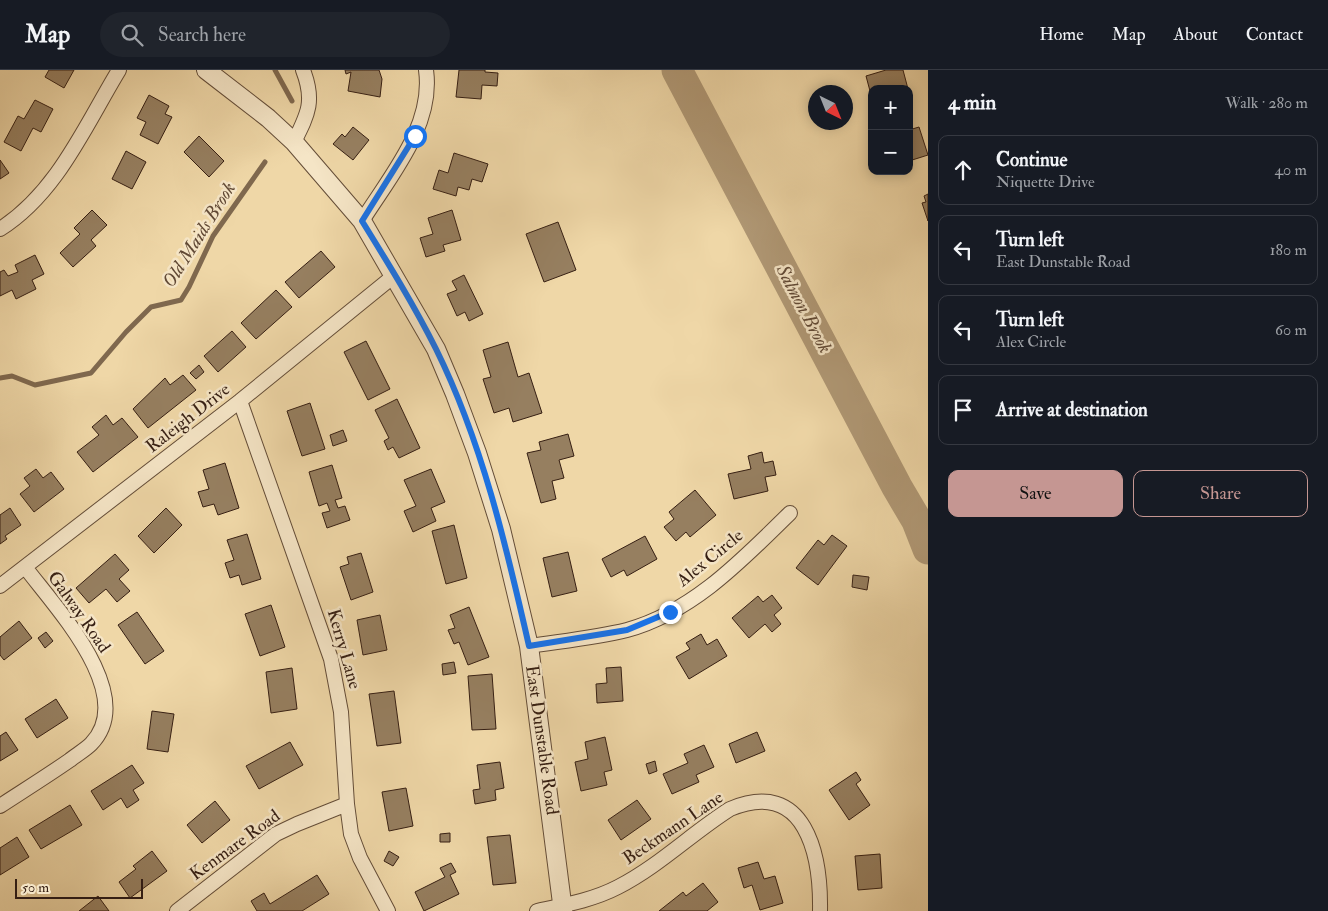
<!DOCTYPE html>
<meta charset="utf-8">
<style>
:root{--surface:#171b24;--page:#20242c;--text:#f1f3f6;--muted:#9ea1a6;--line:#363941;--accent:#c59692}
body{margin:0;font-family:"IM FELL Double Pica",serif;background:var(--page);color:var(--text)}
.controls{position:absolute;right:15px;top:15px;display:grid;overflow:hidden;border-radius:10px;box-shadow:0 2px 12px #0003}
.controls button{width:45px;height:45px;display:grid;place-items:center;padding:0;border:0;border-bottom:1px solid var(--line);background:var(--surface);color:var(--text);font:25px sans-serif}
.compass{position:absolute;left:808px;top:15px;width:45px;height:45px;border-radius:50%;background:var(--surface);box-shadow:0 2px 12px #0003;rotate:137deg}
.scale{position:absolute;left:15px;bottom:12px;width:128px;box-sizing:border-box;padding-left:5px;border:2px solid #361f13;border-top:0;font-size:14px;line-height:18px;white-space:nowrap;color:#361f13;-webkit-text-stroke:4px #f5e5c6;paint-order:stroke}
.stop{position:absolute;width:15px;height:15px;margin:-11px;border:4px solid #1a73e8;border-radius:50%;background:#fff}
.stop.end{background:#1a73e8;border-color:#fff;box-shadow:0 1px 5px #0008}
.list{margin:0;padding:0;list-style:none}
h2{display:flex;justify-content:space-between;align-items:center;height:65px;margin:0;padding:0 20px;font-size:21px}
h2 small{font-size:16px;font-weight:400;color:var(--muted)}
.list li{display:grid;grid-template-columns:32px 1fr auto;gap:15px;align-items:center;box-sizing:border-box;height:70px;margin:0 10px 10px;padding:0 10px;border:1px solid var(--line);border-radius:10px}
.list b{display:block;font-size:19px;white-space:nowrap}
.list p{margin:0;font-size:16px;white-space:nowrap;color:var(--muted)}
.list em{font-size:16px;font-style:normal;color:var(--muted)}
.actions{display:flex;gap:10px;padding:15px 20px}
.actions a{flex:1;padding:11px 0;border:1px solid var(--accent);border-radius:10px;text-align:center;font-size:18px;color:var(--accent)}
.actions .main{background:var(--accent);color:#111}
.icon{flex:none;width:28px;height:28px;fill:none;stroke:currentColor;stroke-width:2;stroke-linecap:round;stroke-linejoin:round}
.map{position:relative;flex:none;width:928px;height:841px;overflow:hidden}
header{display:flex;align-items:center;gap:30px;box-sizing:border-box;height:70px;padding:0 25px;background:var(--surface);border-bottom:1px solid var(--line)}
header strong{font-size:24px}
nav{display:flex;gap:28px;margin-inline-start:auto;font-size:18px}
.search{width:350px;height:45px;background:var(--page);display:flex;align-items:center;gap:12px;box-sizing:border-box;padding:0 18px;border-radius:28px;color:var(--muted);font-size:19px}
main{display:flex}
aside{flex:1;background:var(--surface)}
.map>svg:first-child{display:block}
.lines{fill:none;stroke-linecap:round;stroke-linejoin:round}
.stream{stroke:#7f684e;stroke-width:5}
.river{stroke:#b09875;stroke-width:31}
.building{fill:#967f60;stroke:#361f13}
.minor-casing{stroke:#644d38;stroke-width:16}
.tertiary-casing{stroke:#644d38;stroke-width:20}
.minor{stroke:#f5e5c6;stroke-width:14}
.tertiary{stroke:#f5e5c6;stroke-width:18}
.route{stroke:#1a73e8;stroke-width:6}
.labels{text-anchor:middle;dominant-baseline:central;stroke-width:5;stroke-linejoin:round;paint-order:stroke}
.street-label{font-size:18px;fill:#361f13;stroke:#f5e5c6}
.water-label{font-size:19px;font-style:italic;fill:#614935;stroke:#f5e5c6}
</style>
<header>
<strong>Map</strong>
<div class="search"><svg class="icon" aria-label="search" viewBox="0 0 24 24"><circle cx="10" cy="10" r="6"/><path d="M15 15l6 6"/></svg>Search here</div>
<nav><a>Home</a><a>Map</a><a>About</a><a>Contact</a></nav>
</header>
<main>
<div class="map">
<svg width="928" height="841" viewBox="0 0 928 841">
<rect width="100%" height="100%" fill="#efd7a7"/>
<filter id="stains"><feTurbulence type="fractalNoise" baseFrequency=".004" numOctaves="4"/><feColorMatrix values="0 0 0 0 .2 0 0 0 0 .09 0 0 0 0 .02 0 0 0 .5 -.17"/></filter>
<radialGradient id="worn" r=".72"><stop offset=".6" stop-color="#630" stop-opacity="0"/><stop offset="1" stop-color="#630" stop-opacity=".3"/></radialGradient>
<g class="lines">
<path class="stream" d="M275 0 292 31
M0 308 12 306 35 315 91 303 126 262 151 237 181 230 189 217 213 166 265 92"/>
<path class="river" d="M677 0 897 417 917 451 928 479"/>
</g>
<path class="building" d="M49 0H74L64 18 45 7Z
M345 0H379L382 9 380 27 348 21 351 2 346 4Z
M459 0H485V2L498 3 497 16 482 15 481 29 456 27Z
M886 0H903L908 19 884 17 870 21 866 6Z
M149 25 169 36 165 44 172 47 158 74 140 65 146 52 137 48Z
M35 30 53 39 41 62 33 58 21 81 4 72 18 46 24 49Z
M353 57 369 70 353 90 333 74 342 64 345 67Z
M919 57 928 85 909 91V60Z
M199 66 224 91 209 107 184 82Z
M126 81 146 92 132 119 112 109Z
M454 83 488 94 482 112 472 109 469 120 458 117 456 126 433 119 439 100 448 103Z
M0 90 9 103 0 109Z
M928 124V151L922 133 926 132 924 126Z
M92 140 107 155 91 170 96 176 73 197 60 183 80 164 74 158Z
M452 140 461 170 443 175 445 181 426 187 420 168 433 164 428 148Z
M558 152 576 200 544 212 526 164Z
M321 181 335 197 299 228 285 212Z
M35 185 44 204 32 210 36 219 16 229 12 220 0 226V202L4 200 8 206 18 202 15 195Z
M464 205 483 244 469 251 465 242 457 246 447 224 457 220 452 211Z
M276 220 292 237 256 269 241 253Z
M232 261 246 277 218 302 204 286Z
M366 271 390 319 368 330 344 282Z
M508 272 518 307 529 303 542 343 513 352 509 338 494 343 483 309 491 307 483 280Z
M199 295 204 302 196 309 190 303Z
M183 305 196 320 148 358 133 339 165 308 170 315Z
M397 329 420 378 399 388 393 377 388 380 384 371 389 368 375 340Z
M310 333 325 379 302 386 287 341Z
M106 345 113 355 122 348 138 367 93 402 77 382 99 365 92 357Z
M343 360 347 371 333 376 330 365Z
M568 364 574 386 559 390 564 408 552 411 556 429 541 433 527 383 541 380 539 372Z
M762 382 764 393 773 391 776 405 765 407 768 421 734 429 728 404 751 399 748 386Z
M225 393 239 438 218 445 214 434 203 437 198 422 209 419 203 400Z
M332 395 342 428 335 430 338 438 345 436 350 450 327 458 322 443 330 441 327 433 319 436 309 402Z
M36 399 43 408 51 402 64 419 34 442 20 424 30 416 24 408Z
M431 399 445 432 431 438 436 451 413 462 404 441 416 436 404 410Z
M695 420 716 445 690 467 686 462 676 471 664 457 674 449 669 442Z
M10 438 21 455 5 466 7 469 0 474V445Z
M166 438 182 455 154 483 138 466Z
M454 455 467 508 446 514 432 461Z
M247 464 261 509 242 515 239 505 230 508 225 493 234 490 227 470Z
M832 465 847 476 818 515 796 498 818 470 824 475Z
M645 466 657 489 627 506 624 500 611 507 602 489Z
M568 482 577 521 552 527 543 488Z
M361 483 373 522 351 530 340 497 349 494 347 487Z
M115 484 129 500 119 509 130 521 117 532 106 519 89 533 76 518Z
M853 505 869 507 867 520 852 517Z
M772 525 782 538 774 545 781 554 772 562 765 554 749 568 732 548 758 526 763 532Z
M271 535 285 577 260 586 245 544Z
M469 537 489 587 468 595 459 572 454 574 448 560 455 558 450 545Z
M137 542 164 581 145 594 118 555Z
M380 545 387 580 363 585 357 550Z
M19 551 32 568 4 590 0 585V567Z
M46 562 53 571 45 578 38 568Z
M701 564 707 575 717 569 727 586 689 609 676 587 690 579 686 573Z
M454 592 456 603 443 605 442 594Z
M621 597 623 631 597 633 596 614 607 613 606 598Z
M292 598 297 639 271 643 266 602Z
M492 604 496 659 472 660 468 606Z
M394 621 401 673 377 676 369 624Z
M56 629 68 648 37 668 25 649Z
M152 641 174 644 168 682 147 679Z
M6 662 18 680 0 691V666Z
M757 662 765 681 736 693 729 674Z
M605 667 612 700 604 702 607 715 581 721 575 692 588 689 585 672Z
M290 672 303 695 259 719 246 696Z
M704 675 714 697 696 705 699 712 672 724 663 704 688 693 684 684Z
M655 691 657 701 649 704 646 694Z
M500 692 504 718 495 720 496 730 475 734 473 720 480 719 477 695Z
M132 695 144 713 133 720 139 730 127 738 121 728 103 740 91 721Z
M856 702 861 710 856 714 870 735 849 750 829 720Z
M406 718 413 756 389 761 382 722Z
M637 730 651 749 621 770 608 750Z
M215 731 230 750 202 773 187 755Z
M70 735 82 755 41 779 29 760Z
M450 763V772H440V764Z
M510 765 516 813 493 815 487 767Z
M17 767 29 787 0 805V778Z
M152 781 167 801 130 828 119 812 136 799 133 796Z
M389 781 399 787 393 796 384 791Z
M880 784 882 818 858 820 855 786Z
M758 792 764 809 775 806 783 833 760 840 752 815 744 818 738 798Z
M451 793 456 802 450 805 459 824 424 841 415 822 445 807 440 798Z
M317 805 329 824 302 841H257L251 831 264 823 270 834Z
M703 813 718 832 707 841H659L683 822 686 826Z
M98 826 109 841H79Z"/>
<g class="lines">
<g class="minor-casing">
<path id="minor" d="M294 72C308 44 315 31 303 0
M362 151C390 106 434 56 426 0
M0 159C57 123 85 56 119 0
M240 331 331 589 341 642 347 734 351 764 360 788 388 841
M0 516 240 331 395 205
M529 576C562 571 595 568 627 560 693 542 743 489 790 443
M0 736C23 721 47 706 70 690 76 685 85 680 91 674 139 625 55 537 25 497
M177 841 276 764 297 754 347 734
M537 841C565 835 593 830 618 817 659 796 692 763 730 739 806 707 821 786 820 841"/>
</g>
<g class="tertiary-casing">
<path id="tertiary" d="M206 0 268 48 294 72 362 151 436 279 455 324 477 383 501 459 529 576 563 841"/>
</g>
<use href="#minor" class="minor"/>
<use href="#tertiary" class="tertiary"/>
</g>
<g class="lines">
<path class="route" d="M415 66 362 151C388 193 414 235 436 279 482 372 506 475 529 576L627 560 670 542"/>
</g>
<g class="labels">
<g class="street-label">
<text transform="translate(188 348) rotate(-38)">Raleigh Drive</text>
<text transform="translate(710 488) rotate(-39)">Alex Circle</text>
<text transform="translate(79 542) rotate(55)">Galway Road</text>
<text transform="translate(344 579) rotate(74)">Kerry Lane</text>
<text transform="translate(542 670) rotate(82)">East Dunstable Road</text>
<text transform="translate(673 758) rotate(-34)">Beckmann Lane</text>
<text transform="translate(235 775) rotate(-36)">Kenmare Road</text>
</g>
<g class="water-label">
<text transform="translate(199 165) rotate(-58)">Old Maids Brook</text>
<text transform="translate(804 239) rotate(62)">Salmon Brook</text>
</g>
</g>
<rect width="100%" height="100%" filter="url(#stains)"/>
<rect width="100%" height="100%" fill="url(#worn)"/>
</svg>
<div class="controls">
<button>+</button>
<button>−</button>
</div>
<svg class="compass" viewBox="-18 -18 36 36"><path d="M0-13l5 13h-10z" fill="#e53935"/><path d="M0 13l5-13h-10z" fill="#9ea1a6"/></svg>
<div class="scale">50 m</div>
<div class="stop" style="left:415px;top:66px"></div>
<div class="stop end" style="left:670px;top:542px"></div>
</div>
<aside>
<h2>4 min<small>Walk · 280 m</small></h2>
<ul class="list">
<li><svg class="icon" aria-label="ahead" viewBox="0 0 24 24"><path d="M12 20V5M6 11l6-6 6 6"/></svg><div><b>Continue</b><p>Niquette Drive</p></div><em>40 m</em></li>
<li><svg class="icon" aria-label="left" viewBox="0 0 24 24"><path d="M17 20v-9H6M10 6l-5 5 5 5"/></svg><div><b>Turn left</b><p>East Dunstable Road</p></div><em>180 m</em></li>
<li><svg class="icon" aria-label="left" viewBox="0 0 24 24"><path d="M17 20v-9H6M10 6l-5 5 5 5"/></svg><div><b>Turn left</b><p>Alex Circle</p></div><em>60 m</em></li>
<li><svg class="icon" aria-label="arrive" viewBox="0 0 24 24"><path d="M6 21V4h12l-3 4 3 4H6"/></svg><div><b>Arrive at destination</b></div></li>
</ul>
<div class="actions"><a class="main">Save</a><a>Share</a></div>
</aside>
</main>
